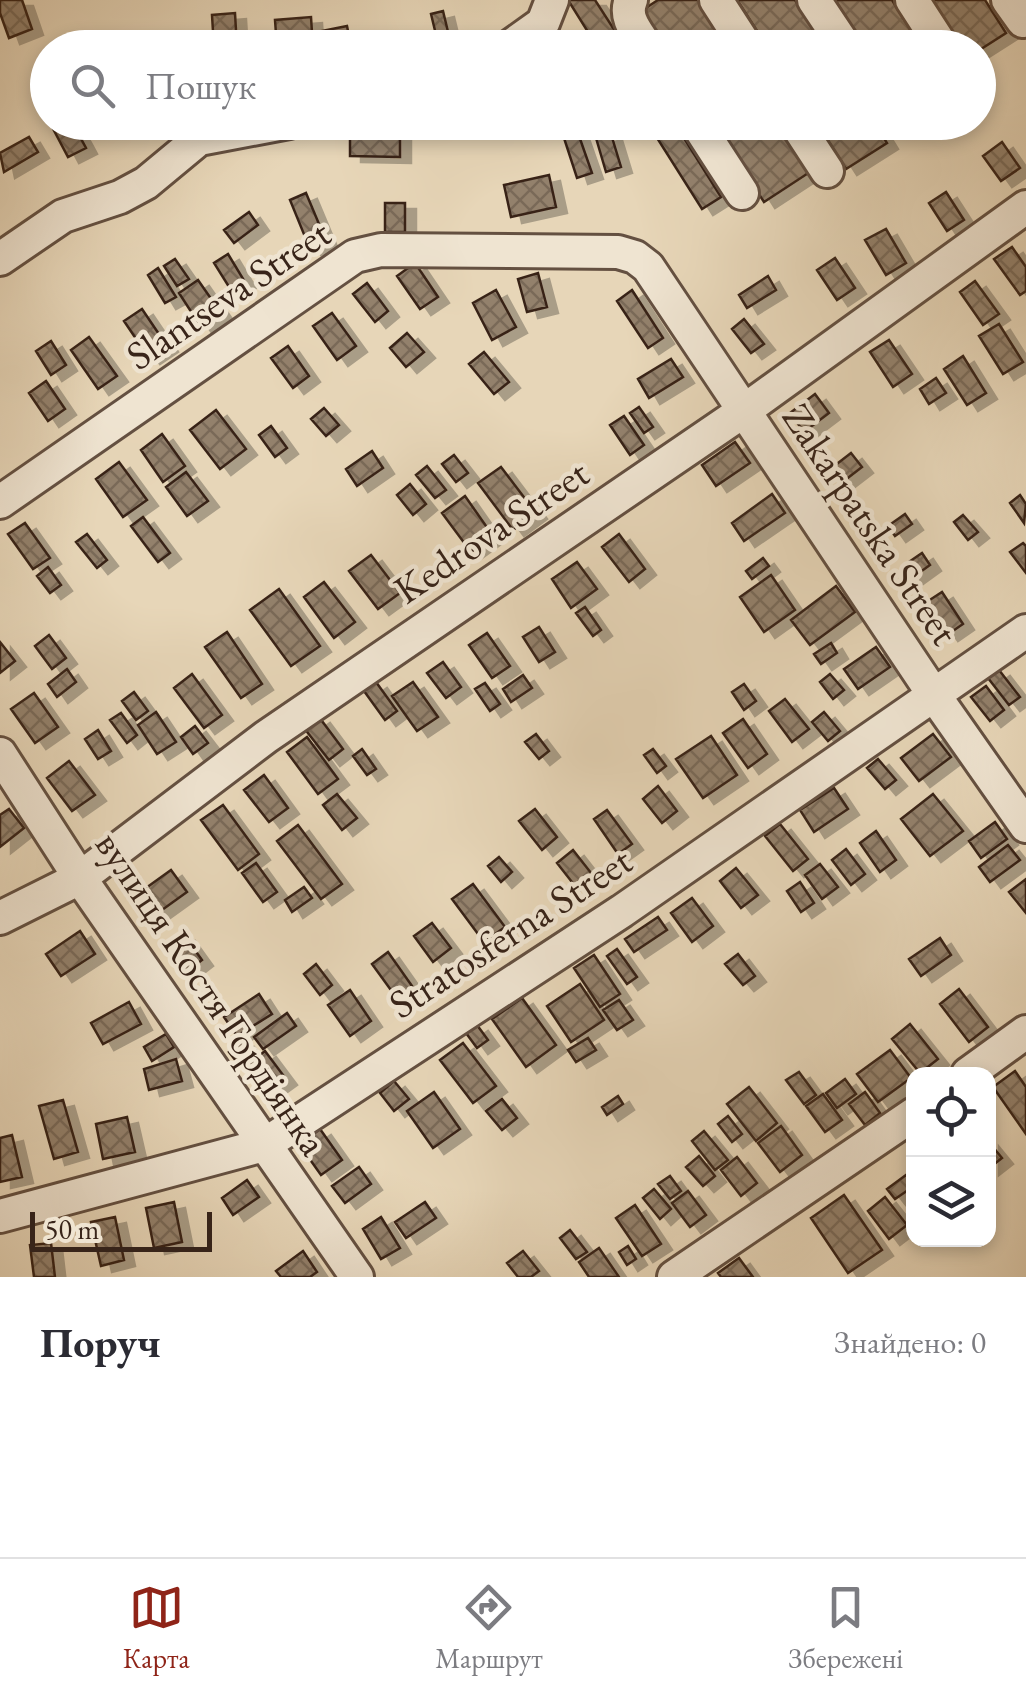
<!DOCTYPE html>
<html lang="uk">
<meta charset="utf-8">
<style>
:root{--surface:#fff;--page:#f7f7f7;--text:#2b2b33;--muted:#7c7c81;--line:#e1e1e2;--accent:#8f2418}
body{margin:0;font-family:"EB Garamond",serif;background:var(--page);color:var(--text)}
.controls{position:absolute;right:30px;bottom:30px;display:grid;overflow:hidden;border-radius:20px;box-shadow:0 5px 15px #0003}
.controls button{width:90px;height:90px;display:grid;place-items:center;padding:0;border:0;border-bottom:2px solid var(--line);background:var(--surface);color:var(--text);font:50px sans-serif}
.scale{position:absolute;left:30px;bottom:25px;width:182px;box-sizing:border-box;padding-left:10px;border:5px solid #382419;border-top:0;font-size:28px;line-height:35px;white-space:nowrap;color:#382419;-webkit-text-stroke:8px #efe4d1;paint-order:stroke}
.list{margin:0;padding:0;list-style:none}
h2{display:flex;justify-content:space-between;align-items:center;height:130px;margin:0;padding:0 40px;font-size:42px}
h2 small{font-size:32px;font-weight:400;color:var(--muted)}
.icon{flex:none;width:55px;height:55px;fill:none;stroke:currentColor;stroke-width:2;stroke-linecap:round;stroke-linejoin:round}
.map{position:relative;flex:none;width:1026px;height:1277px;overflow:hidden}
.search{position:absolute;background:var(--surface);box-shadow:0 5px 15px #0003;left:30px;right:30px;top:30px;height:110px;display:flex;align-items:center;gap:25px;box-sizing:border-box;padding:0 35px;border-radius:55px;color:var(--muted);font-size:38px}
.sheet{height:280px;background:var(--surface)}
nav{display:flex;justify-content:space-around;align-items:center;box-sizing:border-box;height:140px;border-top:2px solid var(--line);background:var(--surface);font-size:28px;color:var(--muted)}
nav a{display:grid;justify-items:center;gap:5px}
nav .on{color:var(--accent)}
.map>svg:first-child{display:block}
.building{fill:url(#building-cross-hatch);stroke:#382419;stroke-width:2.5;filter:url(#shadow)}
.lines{fill:none;stroke-linecap:round;stroke-linejoin:round}
.minor-casing{stroke:#645041;stroke-width:38}
.minor{stroke:#efe4d1;stroke-width:32}
.labels{text-anchor:middle;dominant-baseline:central;stroke-width:9;stroke-linejoin:round;paint-order:stroke}
.street-label{font-size:40px;fill:#382419;stroke:#efe4d1}
</style>
<div class="map">
<svg width="1026" height="1277" viewBox="0 0 1026 1277">
<defs>
<pattern id="building-cross-hatch" width="8" height="8" patternUnits="userSpaceOnUse" patternTransform="scale(2.5)"><rect width="8" height="8" fill="#93816c"/><path d="M0 0l8 8M0 8l8-8" fill="none" stroke="#796958"/></pattern>
<filter id="shadow"><feDropShadow dx="11" dy="6" stdDeviation="0" flood-color="#0004"/></filter>
</defs>
<rect width="100%" height="100%" fill="#e7d6b8"/>
<filter id="stains"><feTurbulence type="fractalNoise" baseFrequency=".002" numOctaves="4"/><feColorMatrix values="0 0 0 0 .2 0 0 0 0 .09 0 0 0 0 .02 0 0 0 .5 -.17"/></filter>
<radialGradient id="worn" r=".72"><stop offset=".6" stop-color="#630" stop-opacity="0"/><stop offset="1" stop-color="#630" stop-opacity=".3"/></radialGradient>
<path class="building" d="M0 0H22L32 29 9 38 0 13Z
M568 0H595L626 48H598Z
M658 0H699L730 48H665L641 11Z
M737 0H795L826 48H768Z
M835 0H892L922 48H865Z
M931 0H985L1006 33 978 51V48H961Z
M443 11 450 40 438 43 431 14Z
M235 13 237 48H214L212 15Z
M311 17 313 48H277L275 20Z
M347 26 350 41 325 46 322 31Z
M72 122 86 148 68 157 50 123Z
M647 122H674L721 197 702 209Z
M713 122H778L810 172 764 202Z
M816 122H874L887 143 846 169Z
M350 127H400V157L350 156Z
M578 133 592 173 577 178 564 138Z
M611 134 621 167 606 172 596 138Z
M29 137 38 152 4 172 0 153Z
M1002 142 1020 168 1001 181 983 156Z
M549 175 556 207 511 217 504 185Z
M946 192 964 220 947 231 929 203Z
M306 193 327 243 310 249 290 200Z
M385 203H405V232H385Z
M249 212 258 225 234 243 224 230Z
M886 229 906 263 886 275 865 240Z
M1012 247 1026 267V291L1020 295 994 259Z
M228 254 245 282 231 290 214 263Z
M835 258 855 288 837 300 817 270Z
M175 259 189 279 177 286 164 266Z
M415 263 438 297 420 309 397 276Z
M158 268 176 297 165 303 148 275Z
M538 273 547 307 527 312 518 279Z
M768 276 776 290 747 308 739 295Z
M198 280 221 313 201 327 179 293Z
M975 281 999 314 983 325 960 292Z
M367 283 388 311 375 322 353 294Z
M496 290 516 327 492 340 473 303Z
M632 290 663 338 648 348 617 301Z
M142 309 167 346 149 358 124 321Z
M332 313 356 346 337 360 313 326Z
M744 319 764 344 751 353 732 329Z
M999 324 1023 362 1003 374 979 336Z
M407 333 424 352 406 367 390 348Z
M89 337 117 376 98 389 71 350Z
M889 340 912 374 893 387 870 352Z
M51 341 66 365 51 375 36 351Z
M288 346 309 376 293 388 271 358Z
M484 352 509 382 494 394 469 364Z
M963 356 986 393 967 405 944 369Z
M671 359 683 377 649 398 638 379Z
M936 378 946 393 929 404 920 389Z
M46 381 65 409 48 421 29 393Z
M815 394 829 413 804 432 790 413Z
M639 407 653 427 644 433 630 413Z
M324 408 339 425 326 436 311 419Z
M216 410 246 449 220 469 190 430Z
M624 416 644 445 630 455 610 425Z
M271 426 287 448 275 457 259 435Z
M162 434 185 466 163 482 141 450Z
M735 442 750 463 716 486 702 465Z
M372 451 383 468 357 486 346 469Z
M851 453 862 467 840 484 829 470Z
M454 455 468 473 456 482 442 464Z
M119 462 147 500 123 517 96 479Z
M427 466 446 490 435 498 416 475Z
M501 467 536 513 513 530 478 483Z
M186 472 208 501 187 516 166 487Z
M410 484 426 504 413 515 397 495Z
M772 494 785 513 744 541 732 523Z
M1020 495 1026 504 1024 523 1010 503Z
M465 496 493 536 471 552 442 513Z
M905 514 912 524 895 536 888 526Z
M963 515 978 532 968 540 954 522Z
M143 517 170 553 158 562 131 526Z
M25 523 50 558 33 569 8 534Z
M87 534 107 560 97 568 76 542Z
M619 534 645 569 629 582 602 547Z
M1023 543 1026 546V573L1010 552Z
M922 553 930 565 912 578 903 566Z
M371 555 400 593 378 609 349 571Z
M763 558 769 566 752 579 746 571Z
M577 562 597 589 571 608 552 579Z
M48 567 61 585 50 593 37 576Z
M771 575 795 610 764 632 740 597Z
M324 582 355 622 334 638 304 597Z
M836 586 855 612 810 645 791 620Z
M279 589 320 646 291 666 250 610Z
M942 592 963 624 947 635 925 603Z
M585 607 601 630 593 636 576 613Z
M539 627 555 652 539 662 523 637Z
M227 632 262 684 241 698 205 647Z
M487 633 510 666 492 678 469 645Z
M49 635 66 658 52 669 35 646Z
M0 642 15 661 0 673Z
M831 643 837 653 821 664 814 654Z
M876 647 890 667 858 689 844 669Z
M443 662 461 687 446 698 427 673Z
M67 669 76 682 57 697 48 684Z
M999 670 1020 697 1009 705 988 678Z
M192 674 222 715 204 728 174 688Z
M830 674 844 690 833 699 820 682Z
M523 675 532 688 511 702 503 689Z
M376 682 397 711 385 720 364 691Z
M413 682 438 717 417 731 392 696Z
M485 683 500 704 490 711 475 689Z
M744 684 756 701 744 710 732 692Z
M986 686 1004 710 990 721 971 697Z
M134 692 148 711 136 720 122 701Z
M34 693 58 727 35 743 11 709Z
M785 699 809 729 792 742 769 711Z
M156 712 176 742 157 754 138 725Z
M824 712 840 731 828 741 812 722Z
M121 713 137 735 127 743 110 720Z
M319 717 343 749 329 760 304 728Z
M743 719 767 754 748 768 723 733Z
M195 726 208 743 193 754 181 737Z
M98 730 111 751 98 759 85 739Z
M536 734 549 751 539 759 525 742Z
M933 734 951 757 919 781 901 758Z
M711 736 737 775 703 798 676 759Z
M307 737 338 779 318 794 287 752Z
M362 749 376 769 367 775 353 756Z
M653 749 666 766 657 773 644 755Z
M878 759 896 780 885 789 867 768Z
M69 761 95 795 72 811 47 778Z
M264 775 288 808 269 822 244 790Z
M658 786 677 811 662 823 643 799Z
M834 788 848 809 814 832 800 810Z
M337 794 357 818 342 830 323 805Z
M933 794 963 831 930 856 901 819Z
M223 805 259 854 238 870 201 820Z
M9 809 24 828 0 847V815Z
M535 809 557 837 542 850 519 821Z
M607 810 632 844 618 854 594 819Z
M995 822 1007 839 981 858 969 841Z
M780 824 808 859 793 871 765 836Z
M298 825 342 884 321 899 277 841Z
M876 831 896 860 880 872 860 843Z
M1008 845 1020 860 990 882 979 867Z
M846 849 865 874 851 885 832 860Z
M573 850 595 878 579 891 557 863Z
M499 857 512 872 501 882 488 866Z
M256 863 277 892 263 902 242 873Z
M820 864 838 887 822 899 805 875Z
M736 868 758 895 741 908 720 881Z
M171 870 187 892 148 920 132 898Z
M1026 879V913L1009 892Z
M800 882 814 903 801 912 787 891Z
M473 884 505 927 484 942 452 899Z
M304 887 312 898 292 912 285 900Z
M692 898 713 926 692 942 671 913Z
M658 917 667 930 634 952 625 939Z
M432 923 451 948 433 962 414 936Z
M80 931 95 954 61 976 46 954Z
M184 935 202 960 184 974 165 948Z
M940 938 951 955 921 976 909 959Z
M617 949 637 977 627 984 607 956Z
M388 952 412 986 396 997 372 964Z
M738 954 755 976 743 985 725 964Z
M594 955 620 994 600 1007 574 968Z
M316 964 332 985 320 995 304 974Z
M580 984 604 1020 571 1042 547 1006Z
M959 989 988 1027 969 1042 940 1004Z
M350 990 371 1021 350 1036 328 1005Z
M259 994 272 1014 237 1036 224 1017Z
M522 998 556 1045 526 1067 492 1019Z
M619 1000 633 1020 617 1030 603 1010Z
M129 1002 141 1024 103 1044 91 1023Z
M287 1013 296 1026 263 1049 254 1037Z
M910 1024 938 1059 920 1073 892 1039Z
M477 1025 488 1040 477 1048 466 1033Z
M166 1034 174 1047 152 1061 144 1047Z
M588 1038 596 1050 576 1062 568 1050Z
M243 1041 251 1050 236 1061 229 1052Z
M463 1043 496 1086 473 1103 440 1060Z
M890 1050 911 1078 878 1102 857 1074Z
M265 1051 286 1079 268 1092 247 1065Z
M176 1059 182 1081 149 1090 144 1069Z
M1015 1071 1026 1087V1134L993 1087Z
M799 1072 816 1095 804 1104 786 1080Z
M845 1079 856 1094 837 1108 826 1093Z
M394 1081 409 1099 394 1111 380 1093Z
M749 1087 777 1123 756 1141 727 1104Z
M434 1092 460 1129 433 1148 407 1111Z
M865 1092 880 1113 865 1125 849 1104Z
M823 1094 842 1120 825 1132 806 1106Z
M618 1096 623 1104 607 1115 602 1107Z
M502 1099 517 1118 502 1130 486 1111Z
M63 1100 78 1152 54 1159 39 1106Z
M728 1116 742 1134 732 1142 718 1124Z
M127 1117 135 1152 103 1159 96 1124Z
M781 1126 802 1155 780 1172 758 1143Z
M320 1129 342 1160 321 1175 299 1144Z
M704 1131 728 1160 715 1170 692 1141Z
M12 1135 22 1177 0 1182V1138Z
M988 1141 1002 1158 988 1169Z
M699 1156 715 1176 703 1186 686 1167Z
M737 1157 757 1183 741 1196 721 1170Z
M359 1167 371 1184 345 1203 332 1186Z
M906 1175 914 1186 895 1199 887 1189Z
M670 1176 681 1191 670 1199 658 1184Z
M247 1180 259 1197 233 1215 222 1198Z
M654 1189 671 1209 660 1219 643 1198Z
M688 1191 706 1215 690 1227 672 1203Z
M844 1195 882 1250 848 1273 811 1218Z
M885 1197 907 1225 889 1239 868 1211Z
M174 1202 182 1242 154 1248 146 1208Z
M425 1202 436 1218 406 1238 395 1222Z
M635 1205 661 1244 642 1256 616 1218Z
M115 1217 124 1260 101 1266 91 1222Z
M381 1217 400 1248 381 1259 363 1229Z
M570 1230 587 1252 576 1259 560 1238Z
M51 1243 55 1277H34L30 1245Z
M628 1246 636 1259 627 1265 619 1252Z
M599 1248 619 1277H589L579 1262Z
M303 1251 317 1272 310 1277H281L276 1271Z
M523 1251 539 1271 531 1277H518L507 1263Z
M739 1258 753 1277H721L718 1273Z"/>
<g class="lines">
<g class="minor-casing">
<path id="minor" d="M631 0C623 18 638 33 647 48
M716 0 747 48
M814 0 846 48
M912 0 943 48
M1008 0 1023 21
M508 48 543 23 552 0
M696 122 742 193
M795 122 827 171
M0 259 63 216 120 197 146 183 199 139 289 122
M0 502 355 256 381 250 618 252 635 257 648 267 934 695 1026 826
M0 754 80 878 357 1277
M0 918 80 878 266 737 745 410 1026 207
M968 1074 1026 1032
M0 1216 264 1145 622 911 1026 631
M674 1277 914 1114"/>
</g>
<use href="#minor" class="minor"/>
</g>
<g class="labels">
<g class="street-label">
<text transform="translate(228 294) rotate(-34)">Slantseva Street</text>
<text transform="translate(871 524) rotate(56)">Zakarpatska Street</text>
<text transform="translate(491 531) rotate(-34)">Kedrova Street</text>
<text transform="translate(510 932) rotate(-33)">Stratosferna Street</text>
<text transform="translate(212 993) rotate(56)">вулиця Костя Гордіянка</text>
</g>
</g>
<rect width="100%" height="100%" filter="url(#stains)"/>
<rect width="100%" height="100%" fill="url(#worn)"/>
</svg>
<div class="controls">
<button><svg class="icon" aria-label="locate" viewBox="0 0 24 24"><circle cx="12" cy="12" r="6"/><path d="M12 2v4M12 18v4M2 12h4M18 12h4"/></svg></button>
<button><svg class="icon" aria-label="layers" viewBox="0 0 24 24"><path d="M12 4l9 5-9 5-9-5zM3 14l9 5 9-5"/></svg></button>
</div>
<div class="scale">50 m</div>
<div class="search"><svg class="icon" aria-label="search" viewBox="0 0 24 24"><circle cx="10" cy="10" r="6"/><path d="M15 15l6 6"/></svg>Пошук</div>
</div>
<section class="sheet">
<h2>Поруч<small>Знайдено: 0</small></h2>
<ul class="list">
</ul>
</section>
<nav>
<a class="on"><svg class="icon" aria-label="map" viewBox="0 0 24 24"><path d="M3 6l6-2 6 2 6-2v14l-6 2-6-2-6 2zM9 4v14M15 6v14"/></svg>Карта</a>
<a><svg class="icon" aria-label="directions" viewBox="0 0 24 24"><path d="M12 3l9 9-9 9-9-9zM9 14v-3h6M13 9l2 2-2 2"/></svg>Маршрут</a>
<a><svg class="icon" aria-label="saved" viewBox="0 0 24 24"><path d="M7 4h10v16l-5-4-5 4z"/></svg>Збережені</a>
</nav>
